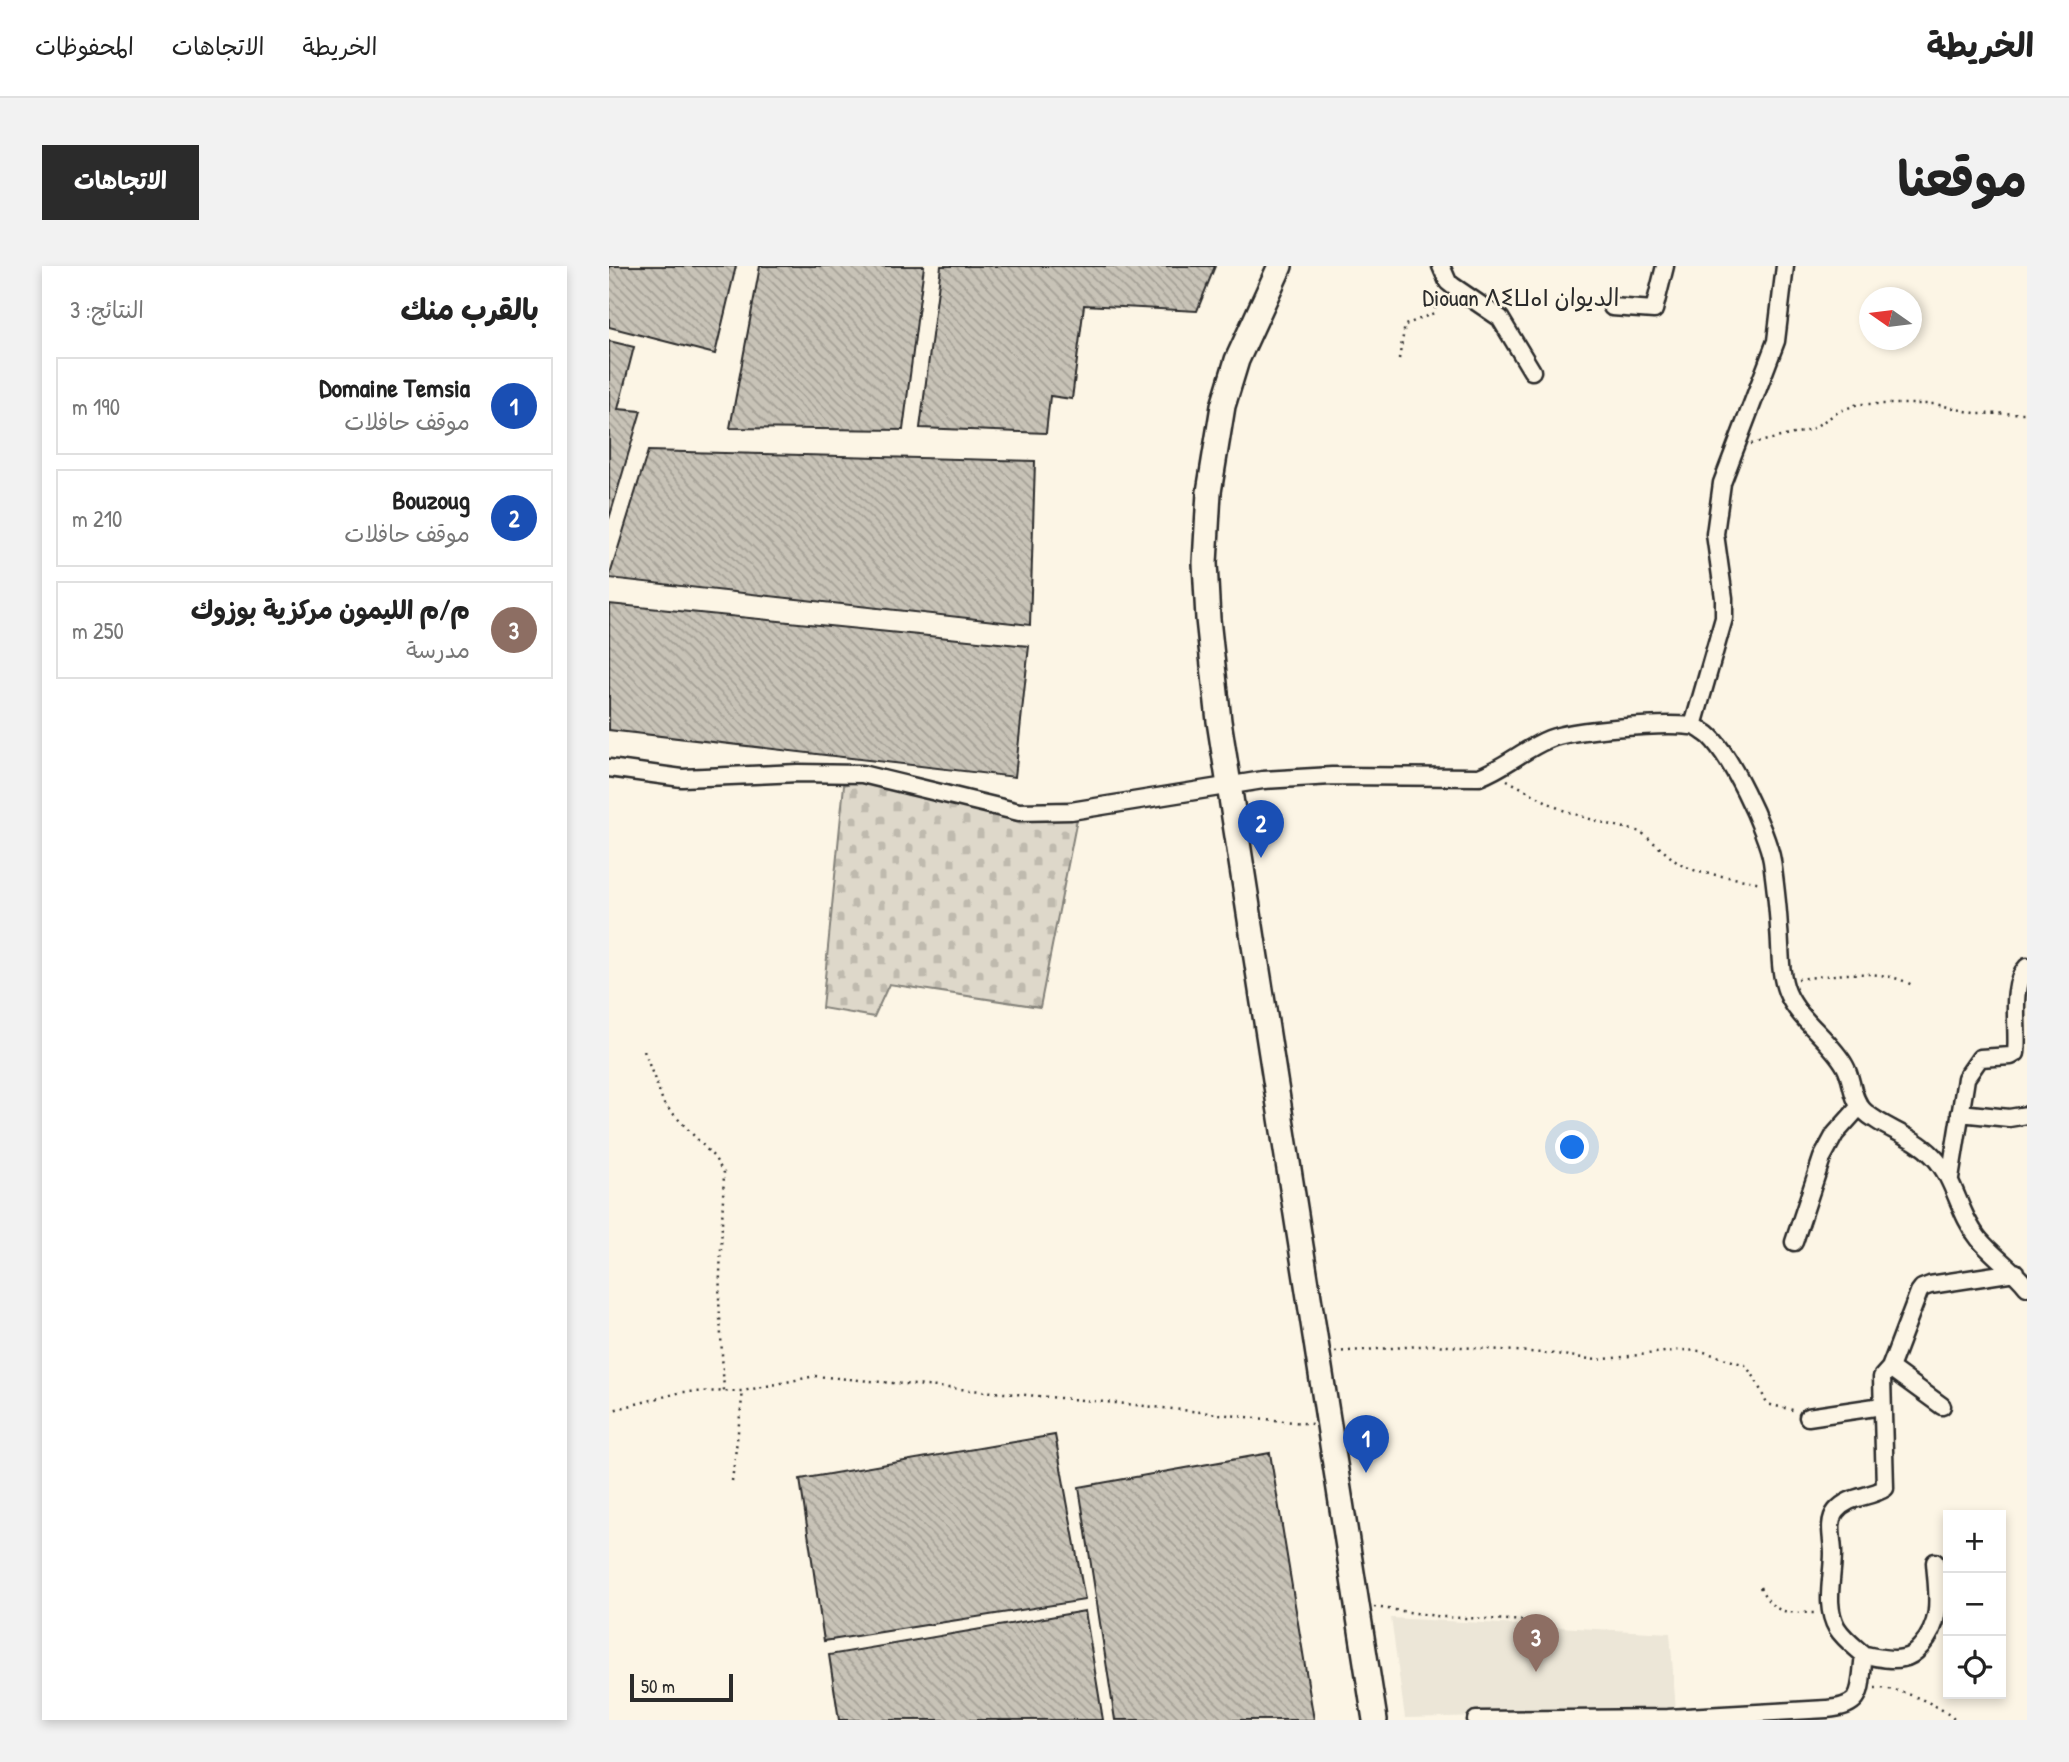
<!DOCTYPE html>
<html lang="ar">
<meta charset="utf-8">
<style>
:root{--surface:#fff;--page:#f2f2f2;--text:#222;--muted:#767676;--line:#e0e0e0;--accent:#2b2b2b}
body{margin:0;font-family:"Patrick Hand","Playpen Sans Arabic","Noto Sans Tifinagh",sans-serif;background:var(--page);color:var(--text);direction:rtl}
.controls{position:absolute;right:21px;bottom:21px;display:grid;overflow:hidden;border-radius:0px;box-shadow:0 4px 10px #0003}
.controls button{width:63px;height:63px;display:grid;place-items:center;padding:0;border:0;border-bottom:2px solid var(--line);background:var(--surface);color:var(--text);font:35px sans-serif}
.compass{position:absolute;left:1250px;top:21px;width:63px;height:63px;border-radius:50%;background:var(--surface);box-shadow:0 4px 10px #0003;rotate:284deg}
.scale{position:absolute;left:21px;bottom:18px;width:103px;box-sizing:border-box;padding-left:7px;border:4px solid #2b2b2b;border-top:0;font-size:19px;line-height:24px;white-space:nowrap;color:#2b2b2b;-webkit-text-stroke:5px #fcf5e5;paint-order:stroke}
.you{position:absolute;left:964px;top:882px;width:24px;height:24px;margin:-18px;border:5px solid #fff;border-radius:50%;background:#1a73e8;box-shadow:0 0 0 10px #1a73e833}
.badge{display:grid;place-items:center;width:46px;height:46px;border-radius:50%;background:var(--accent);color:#fff;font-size:23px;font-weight:700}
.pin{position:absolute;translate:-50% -58px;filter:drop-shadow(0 2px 4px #0008)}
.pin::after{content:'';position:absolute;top:37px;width:24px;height:21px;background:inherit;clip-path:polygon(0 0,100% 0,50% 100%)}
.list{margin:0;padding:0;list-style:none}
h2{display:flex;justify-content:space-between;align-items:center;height:91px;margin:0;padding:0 28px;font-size:30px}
h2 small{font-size:23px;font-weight:400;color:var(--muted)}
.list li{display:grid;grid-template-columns:46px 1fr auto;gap:21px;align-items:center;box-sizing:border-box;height:98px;margin:0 14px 14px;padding:0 14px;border:2px solid var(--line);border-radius:0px}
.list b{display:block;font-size:26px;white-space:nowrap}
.list p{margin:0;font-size:23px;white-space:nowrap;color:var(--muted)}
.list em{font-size:23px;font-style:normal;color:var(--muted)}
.icon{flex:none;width:38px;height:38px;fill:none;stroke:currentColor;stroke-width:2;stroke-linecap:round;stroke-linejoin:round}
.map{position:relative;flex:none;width:1418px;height:1454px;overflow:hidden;direction:ltr;border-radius:0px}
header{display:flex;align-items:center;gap:42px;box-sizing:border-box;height:98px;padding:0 35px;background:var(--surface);border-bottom:2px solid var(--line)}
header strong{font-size:33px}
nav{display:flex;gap:38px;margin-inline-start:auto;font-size:24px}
.intro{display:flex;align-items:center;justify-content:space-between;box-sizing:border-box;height:168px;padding:0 42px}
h1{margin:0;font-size:49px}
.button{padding:18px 32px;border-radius:0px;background:var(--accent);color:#fff;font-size:24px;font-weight:700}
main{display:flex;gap:42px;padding:0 42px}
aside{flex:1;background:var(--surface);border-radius:0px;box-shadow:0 4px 10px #0003}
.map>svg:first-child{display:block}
.built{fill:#ece6d7}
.cemetery{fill:url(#cemetery-stones);stroke:#84827a;stroke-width:2}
.building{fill:url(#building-back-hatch);stroke:#2b2b2b;stroke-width:2}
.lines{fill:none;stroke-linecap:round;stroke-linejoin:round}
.street-casing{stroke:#2b2b2b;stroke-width:21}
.secondary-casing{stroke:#2b2b2b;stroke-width:28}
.path{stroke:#2b2b2b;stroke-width:2.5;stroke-dasharray:2 5;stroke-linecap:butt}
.street{stroke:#fcf5e5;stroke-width:16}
.secondary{stroke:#fcf5e5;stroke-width:23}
.labels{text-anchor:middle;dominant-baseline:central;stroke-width:5;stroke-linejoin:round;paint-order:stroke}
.quarter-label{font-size:24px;fill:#2b2b2b;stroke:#fcf5e5}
</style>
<header>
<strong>الخريطة</strong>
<nav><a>الخريطة</a><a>الاتجاهات</a><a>المحفوظات</a></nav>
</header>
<div class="intro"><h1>موقعنا</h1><a class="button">الاتجاهات</a></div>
<main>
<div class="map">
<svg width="1418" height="1454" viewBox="0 0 1418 1454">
<defs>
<pattern id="cemetery-stones" width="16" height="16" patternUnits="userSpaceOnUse" patternTransform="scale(1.75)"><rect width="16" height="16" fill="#ded8ca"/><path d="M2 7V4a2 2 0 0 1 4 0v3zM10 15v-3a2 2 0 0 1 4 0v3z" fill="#bfbaae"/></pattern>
<pattern id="building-back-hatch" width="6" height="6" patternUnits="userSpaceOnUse" patternTransform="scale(1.75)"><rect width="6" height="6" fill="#c8c3b7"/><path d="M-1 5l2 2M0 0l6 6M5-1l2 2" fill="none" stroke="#a39f95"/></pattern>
</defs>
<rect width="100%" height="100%" fill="#fcf5e5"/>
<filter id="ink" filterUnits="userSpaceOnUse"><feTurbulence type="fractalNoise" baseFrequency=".0143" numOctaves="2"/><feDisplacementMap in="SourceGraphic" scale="14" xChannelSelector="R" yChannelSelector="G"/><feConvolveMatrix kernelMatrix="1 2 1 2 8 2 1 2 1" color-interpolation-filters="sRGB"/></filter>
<g filter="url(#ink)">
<path class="built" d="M782 1352 1061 1367 1067 1445 796 1452Z"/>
<path class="cemetery" d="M252 513 385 544 468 553 431 741 280 718 265 751 213 742 235 519Z"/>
<path class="building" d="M0 0H127L106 88 0 61Z
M151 0H315L294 164 121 162Z
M332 0H606L588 45 475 39 463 133 441 130 437 167 311 162Z
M0 75 25 81 9 143 32 145 0 253Z
M39 185 426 195 421 359 0 312Z
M0 338 420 380 406 511 0 464Z
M446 1169 476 1334 215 1375 191 1213Z
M661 1187 705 1454H506L470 1221Z
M476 1345 494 1454H230L220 1389Z"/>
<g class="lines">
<g class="street-casing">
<path id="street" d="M832 0 839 16 844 20 891 52 923 105
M1003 41 1045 44 1056 0
M1084 460 1115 352V332L1106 268 1113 217 1167 75 1176 0
M0 502 73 512 189 507 253 508 410 546 462 545 654 514 723 510 870 511C895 502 915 483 940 473 964 463 1053 457 1081 460 1086 460 1091 463 1095 466 1118 479 1159 568 1163 595 1166 617 1169 640 1170 663 1172 683 1170 706 1178 726 1190 755 1221 773 1236 800 1244 814 1242 832 1254 844 1272 862 1303 868 1324 890 1347 914 1349 947 1370 973 1384 990 1404 1003 1418 1021
M1351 847 1400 852 1418 849
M1341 912 1356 819 1357 812 1371 792 1402 790 1407 787C1410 763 1400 719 1418 701
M1185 976 1213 892 1226 868 1251 840
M1333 1140 1281 1102 1310 1026 1313 1022 1321 1019 1406 1006
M1199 1151 1273 1140
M1255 1389C1246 1381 1235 1373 1228 1362 1215 1340 1224 1311 1224 1287 1224 1274 1218 1256 1227 1245 1240 1229 1261 1232 1276 1222L1273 1111 1281 1102
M867 1454 1059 1452 1218 1443C1257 1440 1250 1423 1255 1389 1268 1391 1282 1395 1294 1392 1302 1391 1307 1386 1312 1380 1335 1355 1328 1326 1326 1296"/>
</g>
<g class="secondary-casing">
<path id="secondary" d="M671 0 628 94 614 140 600 226 596 297 599 353 610 455 766 1454"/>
</g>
<path class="path" d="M790 93 796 59 825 47 830 26
M1142 178 1201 164 1231 145 1249 138H1326L1370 148 1418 147
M898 514 951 543 987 555 1032 566 1070 598 1090 606 1153 617
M1189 713C1226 709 1270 701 1303 719
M35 785 55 838 105 891 115 907 110 1033 115 1125
M726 1086 825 1079 947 1088 988 1094 1072 1084 1092 1085 1136 1099 1146 1112 1158 1138 1188 1145
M0 1145 73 1126 134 1125 206 1110 518 1138 703 1158
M123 1215 134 1125
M1151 1321C1165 1350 1178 1346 1207 1347
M765 1341 834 1351 945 1356
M1266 1422C1289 1421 1330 1438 1346 1454"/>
<use href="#street" class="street"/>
<use href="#secondary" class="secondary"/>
</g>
</g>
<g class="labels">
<g class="quarter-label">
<text x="912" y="31">Diouan ⴷⵉⵡⴰⵏ الديوان</text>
</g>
</g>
</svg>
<div class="controls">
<button>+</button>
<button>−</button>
<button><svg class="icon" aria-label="locate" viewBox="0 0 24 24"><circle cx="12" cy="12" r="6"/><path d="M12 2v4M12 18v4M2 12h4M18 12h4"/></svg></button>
</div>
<svg class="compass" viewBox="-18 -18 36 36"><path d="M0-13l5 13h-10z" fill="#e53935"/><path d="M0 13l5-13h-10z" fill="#767676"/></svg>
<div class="scale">50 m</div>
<div class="you"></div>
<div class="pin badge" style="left:757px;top:1207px;background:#1a4fb4">1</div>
<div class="pin badge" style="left:652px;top:592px;background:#1a4fb4">2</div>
<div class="pin badge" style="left:927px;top:1406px;background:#8d6e63">3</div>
</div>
<aside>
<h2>بالقرب منك<small>النتائج: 3</small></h2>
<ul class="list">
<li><span class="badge" style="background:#1a4fb4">1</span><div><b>Domaine Temsia</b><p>موقف حافلات</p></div><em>190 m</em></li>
<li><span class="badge" style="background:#1a4fb4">2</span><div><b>Bouzoug</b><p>موقف حافلات</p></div><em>210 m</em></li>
<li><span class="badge" style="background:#8d6e63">3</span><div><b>م/م الليمون مركزية بوزوك</b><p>مدرسة</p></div><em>250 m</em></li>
</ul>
</aside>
</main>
